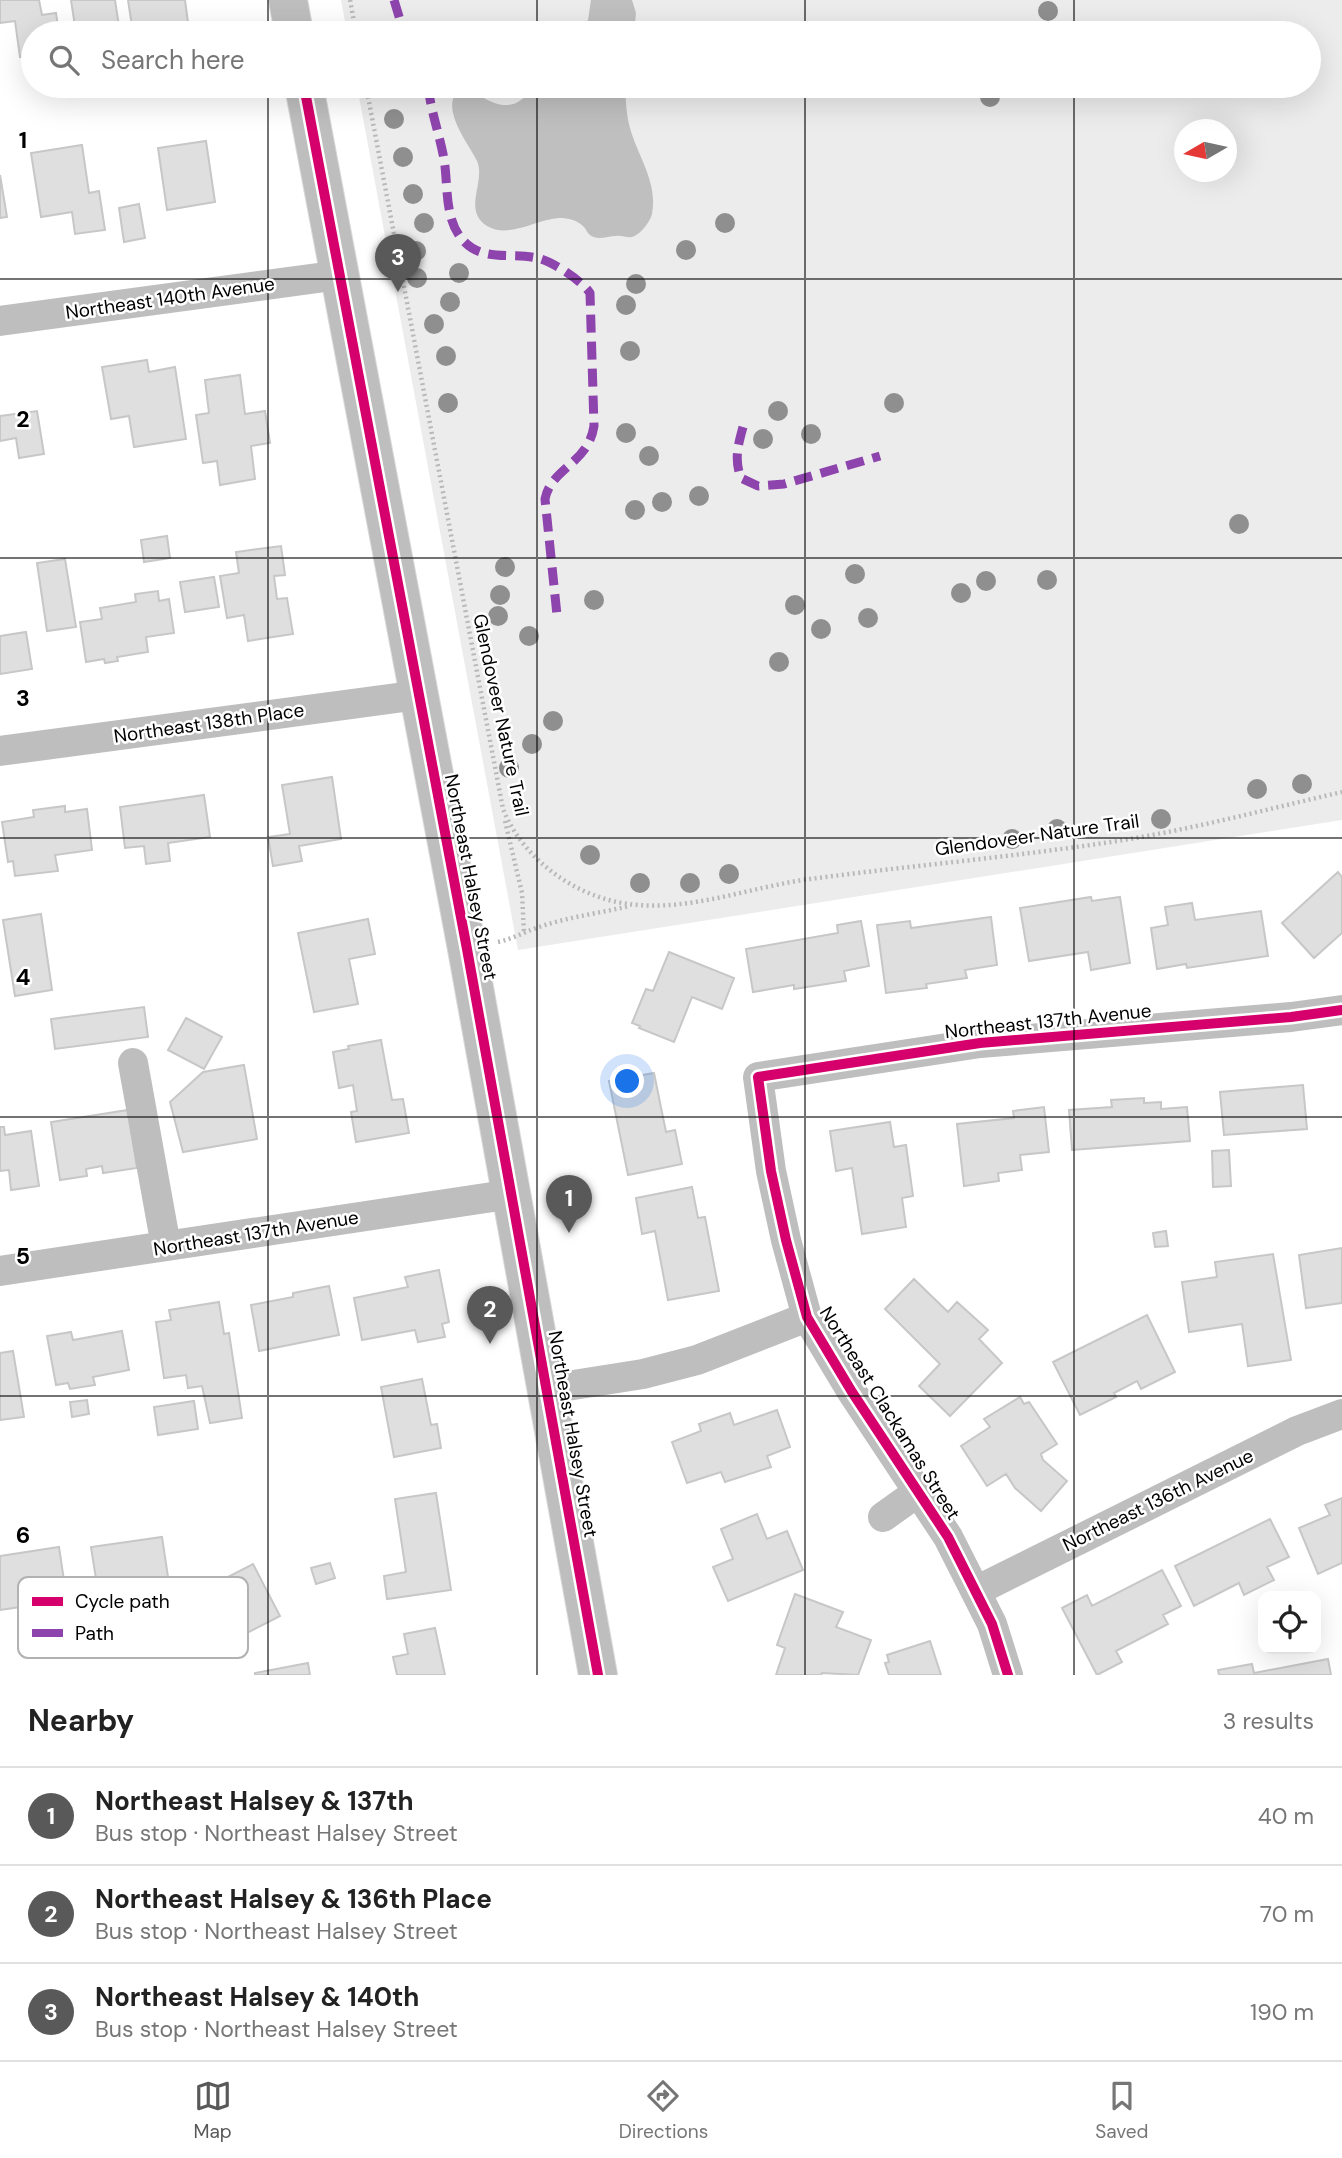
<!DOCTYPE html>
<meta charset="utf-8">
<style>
:root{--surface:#fff;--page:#f2f2f2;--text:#222;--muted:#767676;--line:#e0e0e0;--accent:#595959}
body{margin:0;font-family:"DM Sans",sans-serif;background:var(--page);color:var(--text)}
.controls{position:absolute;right:21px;bottom:21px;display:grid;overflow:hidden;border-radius:14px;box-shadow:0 7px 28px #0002}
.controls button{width:63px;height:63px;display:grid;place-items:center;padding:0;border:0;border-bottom:2px solid var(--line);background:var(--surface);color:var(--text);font:35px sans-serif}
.compass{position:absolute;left:1174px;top:119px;width:63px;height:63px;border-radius:50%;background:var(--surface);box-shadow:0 7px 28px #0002;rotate:261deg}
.you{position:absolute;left:628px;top:1082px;width:24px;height:24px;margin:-18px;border:5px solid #fff;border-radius:50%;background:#1a73e8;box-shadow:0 0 0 10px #1a73e833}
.badge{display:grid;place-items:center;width:46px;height:46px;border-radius:50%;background:var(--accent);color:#fff;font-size:23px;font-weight:700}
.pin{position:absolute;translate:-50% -58px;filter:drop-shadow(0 2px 4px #0008)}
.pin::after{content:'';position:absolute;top:37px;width:24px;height:21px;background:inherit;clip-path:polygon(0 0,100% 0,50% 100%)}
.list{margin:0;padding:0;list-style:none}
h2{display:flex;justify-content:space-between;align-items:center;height:91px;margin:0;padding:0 28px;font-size:30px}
h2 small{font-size:23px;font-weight:400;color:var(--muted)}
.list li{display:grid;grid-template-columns:46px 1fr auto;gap:21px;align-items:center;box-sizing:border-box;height:98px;padding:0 28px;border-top:2px solid var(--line)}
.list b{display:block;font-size:26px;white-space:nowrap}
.list p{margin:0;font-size:23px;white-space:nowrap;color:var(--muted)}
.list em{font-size:23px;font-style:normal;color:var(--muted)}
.icon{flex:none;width:38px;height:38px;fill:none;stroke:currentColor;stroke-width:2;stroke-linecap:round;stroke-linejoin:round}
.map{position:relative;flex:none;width:1342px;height:1675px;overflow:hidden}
.search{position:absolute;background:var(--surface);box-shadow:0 7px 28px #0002;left:21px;right:21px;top:21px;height:77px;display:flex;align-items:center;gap:18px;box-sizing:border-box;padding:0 24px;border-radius:38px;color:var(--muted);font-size:26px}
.sheet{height:385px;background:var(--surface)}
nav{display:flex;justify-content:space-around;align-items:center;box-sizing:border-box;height:98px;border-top:2px solid var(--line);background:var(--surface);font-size:19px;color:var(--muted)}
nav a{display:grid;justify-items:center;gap:4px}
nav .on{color:var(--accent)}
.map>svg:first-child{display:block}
.green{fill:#ececec;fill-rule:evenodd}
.water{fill:#bfbfbf}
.building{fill:#dfdfdf;stroke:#c7c7c7;stroke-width:2}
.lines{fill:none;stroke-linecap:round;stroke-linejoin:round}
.major-casing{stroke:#dbdbdb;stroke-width:40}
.path{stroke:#b9b9b9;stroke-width:4.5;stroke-dasharray:2 3.5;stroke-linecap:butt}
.minor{stroke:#bebebe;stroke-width:30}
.major{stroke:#bebebe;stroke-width:38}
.quiet{stroke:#8e44ad;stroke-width:9;stroke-dasharray:18 9;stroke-linecap:butt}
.cycleway-casing{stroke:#fff;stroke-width:15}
.cycleway{stroke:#d6006c;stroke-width:10}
.tree{fill:#8f8f8f}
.grid{fill:none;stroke:#000;stroke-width:2;stroke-opacity:0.55}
.labels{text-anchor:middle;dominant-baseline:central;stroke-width:5;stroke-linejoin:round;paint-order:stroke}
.street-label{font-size:19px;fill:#000;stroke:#fff}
.key{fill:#fff;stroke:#b2b2b2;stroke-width:2}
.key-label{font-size:19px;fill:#000}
.grid-label{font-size:23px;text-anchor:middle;font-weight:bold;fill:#000;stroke:#fff;stroke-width:5;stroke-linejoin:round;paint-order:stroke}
</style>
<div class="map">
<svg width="1342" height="1675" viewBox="0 0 1342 1675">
<rect width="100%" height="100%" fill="#fff"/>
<path class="green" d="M341 0H1342V820L518 950 357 86H1309V33H347ZM1184 130H1226V172H1184Z"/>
<path class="water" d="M591 0H632L636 13 634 33H576L588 20Z
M533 86H625C626 100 626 114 630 128 638 157 658 182 652 214 650 222 640 235 632 237 627 238 621 235 616 236 607 236 598 241 590 235 587 233 586 229 584 227 577 220 569 218 559 218 537 219 509 239 487 226 462 210 486 182 477 161 470 146 442 112 456 93 470 74 504 134 533 86Z"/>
<path class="building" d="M0 0H39L42 15 56 13 59 33H33V55L20 57 15 21 0 23Z
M71 0H115L120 33H76Z
M128 0H185L189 30 169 33H133Z
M206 141 215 202 167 210 158 148Z
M82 145 89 193 99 191 105 230 75 234 72 212 41 217 31 153Z
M0 175 7 217 0 218Z
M139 204 145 238 124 242 119 208Z
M147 360 149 372 175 367 186 439 134 447 129 416 111 419 102 367Z
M240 375 245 414 265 411 270 443 251 446 255 479 220 485 217 461 203 463 196 415 209 413 205 380Z
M37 411 44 454 19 458 16 438 0 441V416Z
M167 536 170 558 144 562 141 540Z
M281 546 285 575 274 576 277 599 287 598 293 634 248 641 244 615 227 618 220 576 239 573 236 552Z
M65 559 76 627 47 631 37 563Z
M214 577 219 607 185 612 180 582Z
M158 591 159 601 169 599 174 633 146 637 148 652 117 657 118 661 105 663 104 659 86 662 80 622 102 619 100 608 136 602 135 594Z
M26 632 32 669 0 674V636Z
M332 777 341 839 299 846 302 861 273 866 268 837 290 834 282 785Z
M204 795 210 837 168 843 170 861 146 864 144 846 125 848 120 807Z
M65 806V812L87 809 92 850 55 855 58 871 15 876 13 861 8 862 2 822 34 817 33 810Z
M1338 872 1342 877V933L1314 958 1282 923Z
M1091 897 1092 901 1120 897 1130 963 1091 970 1088 952 1029 961 1020 908Z
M1192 903 1195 920 1261 911 1268 956 1187 968 1186 964 1157 969 1151 928 1168 925 1165 907Z
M41 914 52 990 15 996 3 920Z
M991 917 997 965 965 970 967 978 926 984 927 988 886 993 877 925 910 921 911 928Z
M368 919 375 954 349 959 358 1004 314 1012 298 933Z
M861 921 869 966 844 971 846 981 794 989V985L753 992 746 949 838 933 837 925Z
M669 952 734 978 722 1009 692 997 674 1042 639 1028 640 1026 632 1023 646 989 653 991Z
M144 1007 148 1037 55 1049 51 1019Z
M186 1018 222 1037 204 1069 168 1050Z
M381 1040 392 1100 403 1099 409 1133 356 1142 351 1112 357 1111 353 1085 339 1088 333 1052 349 1049 348 1046Z
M244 1065 257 1139 183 1152 170 1102 203 1072Z
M654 1073 666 1132 675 1130 682 1164 628 1175 609 1081Z
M1303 1085 1307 1129 1224 1135 1220 1092Z
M1144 1098V1103L1161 1102V1109L1187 1107 1190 1141 1072 1150 1069 1110 1112 1107 1111 1100Z
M1044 1107 1049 1152 1020 1155 1022 1170 998 1173 999 1181 964 1186 957 1124 1014 1118 1013 1111Z
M128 1110 137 1168 103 1173 102 1166 86 1169 87 1176 60 1180 51 1122Z
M890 1122 894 1147 906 1145 913 1196 902 1198 906 1227 862 1234 852 1168 836 1171 830 1131Z
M0 1127H4L5 1135 31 1131 39 1186 11 1190 9 1170 0 1171Z
M1229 1150 1231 1186 1213 1187 1212 1151Z
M692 1187 698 1218 705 1217 719 1291 668 1300 655 1231 642 1234 636 1198Z
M1166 1231 1168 1246 1155 1247 1153 1233Z
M1342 1248V1303L1306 1308 1299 1255Z
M1273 1254 1291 1360 1248 1366 1242 1324 1189 1332 1182 1282 1217 1277 1215 1262Z
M439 1270 449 1322 442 1324 445 1337 418 1342 415 1330 362 1340 354 1298 408 1287 405 1277Z
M914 1279 948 1312 957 1302 988 1330 979 1339 1002 1363 950 1416 919 1386 940 1364 885 1309Z
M329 1286 339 1335 259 1351 251 1305 293 1297V1293Z
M219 1302 224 1334 229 1333 242 1418 210 1423 202 1386 188 1388 186 1375 164 1378 156 1322 171 1320 169 1310Z
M1147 1315 1175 1372 1141 1389 1137 1381 1114 1393 1116 1397 1080 1415 1053 1362Z
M122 1331 129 1370 93 1377 95 1385 70 1389 68 1383 56 1385 47 1336 71 1332 73 1340Z
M13 1351 24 1417 0 1420V1353Z
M422 1379 431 1425 437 1424 441 1448 394 1457 381 1387Z
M1020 1397 1024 1404 1029 1402 1057 1444 1041 1454 1043 1460 1067 1481 1041 1511 1015 1488 1006 1474 987 1486 961 1446 990 1427 984 1419Z
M87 1400 89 1414 72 1417 70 1402Z
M194 1401 198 1429 158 1435 154 1407Z
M777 1410 790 1447 767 1456 771 1467 725 1482 721 1472 687 1483 672 1442 701 1431 699 1424 730 1413 734 1425Z
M436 1493 451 1590 387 1599 384 1576 406 1572 395 1499Z
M1342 1498V1563L1318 1574 1299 1528 1330 1515 1325 1505Z
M757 1514 767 1539 787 1531 803 1570 728 1601 713 1567 733 1559 721 1529Z
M1270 1519 1289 1557 1267 1567 1274 1580 1244 1595 1239 1583 1194 1606 1175 1566Z
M162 1537 171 1597 146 1601 143 1580 132 1582 133 1593 99 1598 91 1547Z
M59 1547 68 1607 35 1613 34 1605 0 1610V1556Z
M330 1563 335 1578 316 1584 311 1568Z
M253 1564 280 1616 241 1636 227 1609 239 1603 226 1578Z
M1162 1570 1181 1606 1163 1615 1168 1624 1116 1651 1122 1662 1097 1675 1062 1608 1087 1595 1092 1606Z
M795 1594 843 1612 836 1627 871 1640 858 1675 822 1673 821 1675H776L785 1648 777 1645Z
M435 1628 445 1675H397L393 1657 408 1654 404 1634Z
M930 1641 941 1675H889L885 1663 889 1662 887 1655Z
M1328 1659 1331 1675H1219L1218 1670 1252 1664 1254 1673Z
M308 1663 310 1675H255V1673Z"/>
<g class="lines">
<g class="major-casing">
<path id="major" d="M288 0 294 33
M304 86 467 949 598 1675"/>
</g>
<path class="path" d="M350 0 356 33
M366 86 503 809C522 857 571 894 622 903 685 914 749 887 810 879 916 865 1024 856 1130 839 1201 827 1272 808 1342 792
M505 821 522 893 524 933
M498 942C513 939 524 932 539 927 568 917 600 913 630 906"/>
<path class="minor" d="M0 321 340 275
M0 751 419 695
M133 1063 166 1246
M0 1271 512 1194
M548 1389 643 1374 697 1360 807 1317
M883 1517 918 1492
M976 1591 1297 1431 1342 1414
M1008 1675 992 1624 948 1537 852 1392 807 1317 786 1240 771 1171 758 1077 980 1043 1291 1017 1342 1010"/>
<use href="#major" class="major"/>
<path class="quiet" d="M394 0 404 33
M428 86C431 111 438 130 443 154 449 181 443 215 461 238 481 263 510 252 537 258 552 261 582 281 590 293L594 426C588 464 551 468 545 499L557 615
M743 427C738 445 734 460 741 478L758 486 784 484 880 456"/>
<g class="cycleway-casing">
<path id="cycleway" d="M304 86 467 949 598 1675
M1008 1675 992 1624 948 1537 852 1392 807 1317 786 1240 771 1171 758 1077 980 1043 1291 1017 1342 1010"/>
</g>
<use href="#cycleway" class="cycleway"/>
</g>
<g class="tree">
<circle cx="1048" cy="11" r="10"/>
<circle cx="990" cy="97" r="10"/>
<circle cx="394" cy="119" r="10"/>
<circle cx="403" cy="157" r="10"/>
<circle cx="413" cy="194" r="10"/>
<circle cx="424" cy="223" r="10"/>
<circle cx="725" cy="223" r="10"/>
<circle cx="686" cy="250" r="10"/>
<circle cx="416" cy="251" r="10"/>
<circle cx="459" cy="273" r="10"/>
<circle cx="417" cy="278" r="10"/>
<circle cx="636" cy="284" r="10"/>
<circle cx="450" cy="302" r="10"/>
<circle cx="626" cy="305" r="10"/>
<circle cx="434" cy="324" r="10"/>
<circle cx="630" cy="351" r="10"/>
<circle cx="446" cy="356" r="10"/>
<circle cx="448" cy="403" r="10"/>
<circle cx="894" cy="403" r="10"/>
<circle cx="778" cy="411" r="10"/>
<circle cx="626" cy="433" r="10"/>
<circle cx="811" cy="434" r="10"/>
<circle cx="763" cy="439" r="10"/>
<circle cx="649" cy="456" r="10"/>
<circle cx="699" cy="496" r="10"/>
<circle cx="662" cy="502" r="10"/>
<circle cx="635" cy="510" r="10"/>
<circle cx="1239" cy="524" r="10"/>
<circle cx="505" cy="567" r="10"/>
<circle cx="855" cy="574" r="10"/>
<circle cx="1047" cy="580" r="10"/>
<circle cx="986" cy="581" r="10"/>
<circle cx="961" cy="593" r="10"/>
<circle cx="500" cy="595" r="10"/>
<circle cx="594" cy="600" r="10"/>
<circle cx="795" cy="605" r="10"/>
<circle cx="498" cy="616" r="10"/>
<circle cx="868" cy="618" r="10"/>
<circle cx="821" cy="629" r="10"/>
<circle cx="529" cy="636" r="10"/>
<circle cx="779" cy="662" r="10"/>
<circle cx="553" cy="721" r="10"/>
<circle cx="532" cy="744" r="10"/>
<circle cx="509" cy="768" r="10"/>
<circle cx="1302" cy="784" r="10"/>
<circle cx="1257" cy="789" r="10"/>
<circle cx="1161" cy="819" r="10"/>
<circle cx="1057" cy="829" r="10"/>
<circle cx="1012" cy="839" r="10"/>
<circle cx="590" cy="855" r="10"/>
<circle cx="729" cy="874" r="10"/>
<circle cx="640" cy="883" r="10"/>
<circle cx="690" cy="883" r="10"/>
</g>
<path class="grid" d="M268 0V33M537 0V33M805 0V33M1074 0V33M268 86V1675M537 86V1675M805 86V1675M1074 86V1675M0 279H1342M0 558H1342M0 838H1342M0 1117H1342M0 1396H1342"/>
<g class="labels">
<g class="street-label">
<text transform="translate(170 298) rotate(-8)">Northeast 140th Avenue</text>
<text transform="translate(501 715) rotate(78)">Glendoveer Nature Trail</text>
<text transform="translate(209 723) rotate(-8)">Northeast 138th Place</text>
<text transform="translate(1037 835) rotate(-8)">Glendoveer Nature Trail</text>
<text transform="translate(471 877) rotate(79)">Northeast Halsey Street</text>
<text transform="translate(1048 1021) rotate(-6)">Northeast 137th Avenue</text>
<text transform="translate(256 1233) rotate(-9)">Northeast 137th Avenue</text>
<text transform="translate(890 1413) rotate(58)">Northeast Clackamas Street</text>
<text transform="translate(573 1434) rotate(80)">Northeast Halsey Street</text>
<text transform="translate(1158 1500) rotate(-26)">Northeast 136th Avenue</text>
</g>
</g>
<rect x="18" y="1577" width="230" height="81" rx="10" class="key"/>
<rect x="32" y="1597" width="31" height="9" fill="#d6006c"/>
<rect x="32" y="1629" width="31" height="8" fill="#8e44ad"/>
<g class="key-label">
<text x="75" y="1608">Cycle path</text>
<text x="75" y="1640">Path</text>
</g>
<g class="grid-label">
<text x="23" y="148">1</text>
<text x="23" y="427">2</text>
<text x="23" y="706">3</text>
<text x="23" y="985">4</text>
<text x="23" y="1264">5</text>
<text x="23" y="1543">6</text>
</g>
</svg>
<div class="controls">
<button><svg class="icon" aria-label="locate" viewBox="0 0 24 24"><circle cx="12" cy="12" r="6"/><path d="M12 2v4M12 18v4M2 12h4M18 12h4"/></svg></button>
</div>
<svg class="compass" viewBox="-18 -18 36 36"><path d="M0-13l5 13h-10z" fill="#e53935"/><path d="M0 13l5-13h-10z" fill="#767676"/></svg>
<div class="you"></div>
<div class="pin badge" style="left:569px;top:1233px">1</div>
<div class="pin badge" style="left:490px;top:1344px">2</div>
<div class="pin badge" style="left:398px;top:292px">3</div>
<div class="search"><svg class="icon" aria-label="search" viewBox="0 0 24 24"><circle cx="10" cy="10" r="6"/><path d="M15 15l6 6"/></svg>Search here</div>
</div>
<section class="sheet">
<h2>Nearby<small>3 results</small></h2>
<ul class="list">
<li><span class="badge">1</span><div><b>Northeast Halsey &amp; 137th</b><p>Bus stop · Northeast Halsey Street</p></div><em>40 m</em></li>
<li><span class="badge">2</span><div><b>Northeast Halsey &amp; 136th Place</b><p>Bus stop · Northeast Halsey Street</p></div><em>70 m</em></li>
<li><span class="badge">3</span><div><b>Northeast Halsey &amp; 140th</b><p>Bus stop · Northeast Halsey Street</p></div><em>190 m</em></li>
</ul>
</section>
<nav>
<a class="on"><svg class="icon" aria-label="map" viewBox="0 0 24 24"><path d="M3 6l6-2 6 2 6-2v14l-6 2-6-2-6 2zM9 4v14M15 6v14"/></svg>Map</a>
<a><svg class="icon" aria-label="directions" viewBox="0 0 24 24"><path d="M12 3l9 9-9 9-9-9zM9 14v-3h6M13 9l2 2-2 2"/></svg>Directions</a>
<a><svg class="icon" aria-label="saved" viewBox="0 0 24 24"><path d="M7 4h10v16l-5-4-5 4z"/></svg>Saved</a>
</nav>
